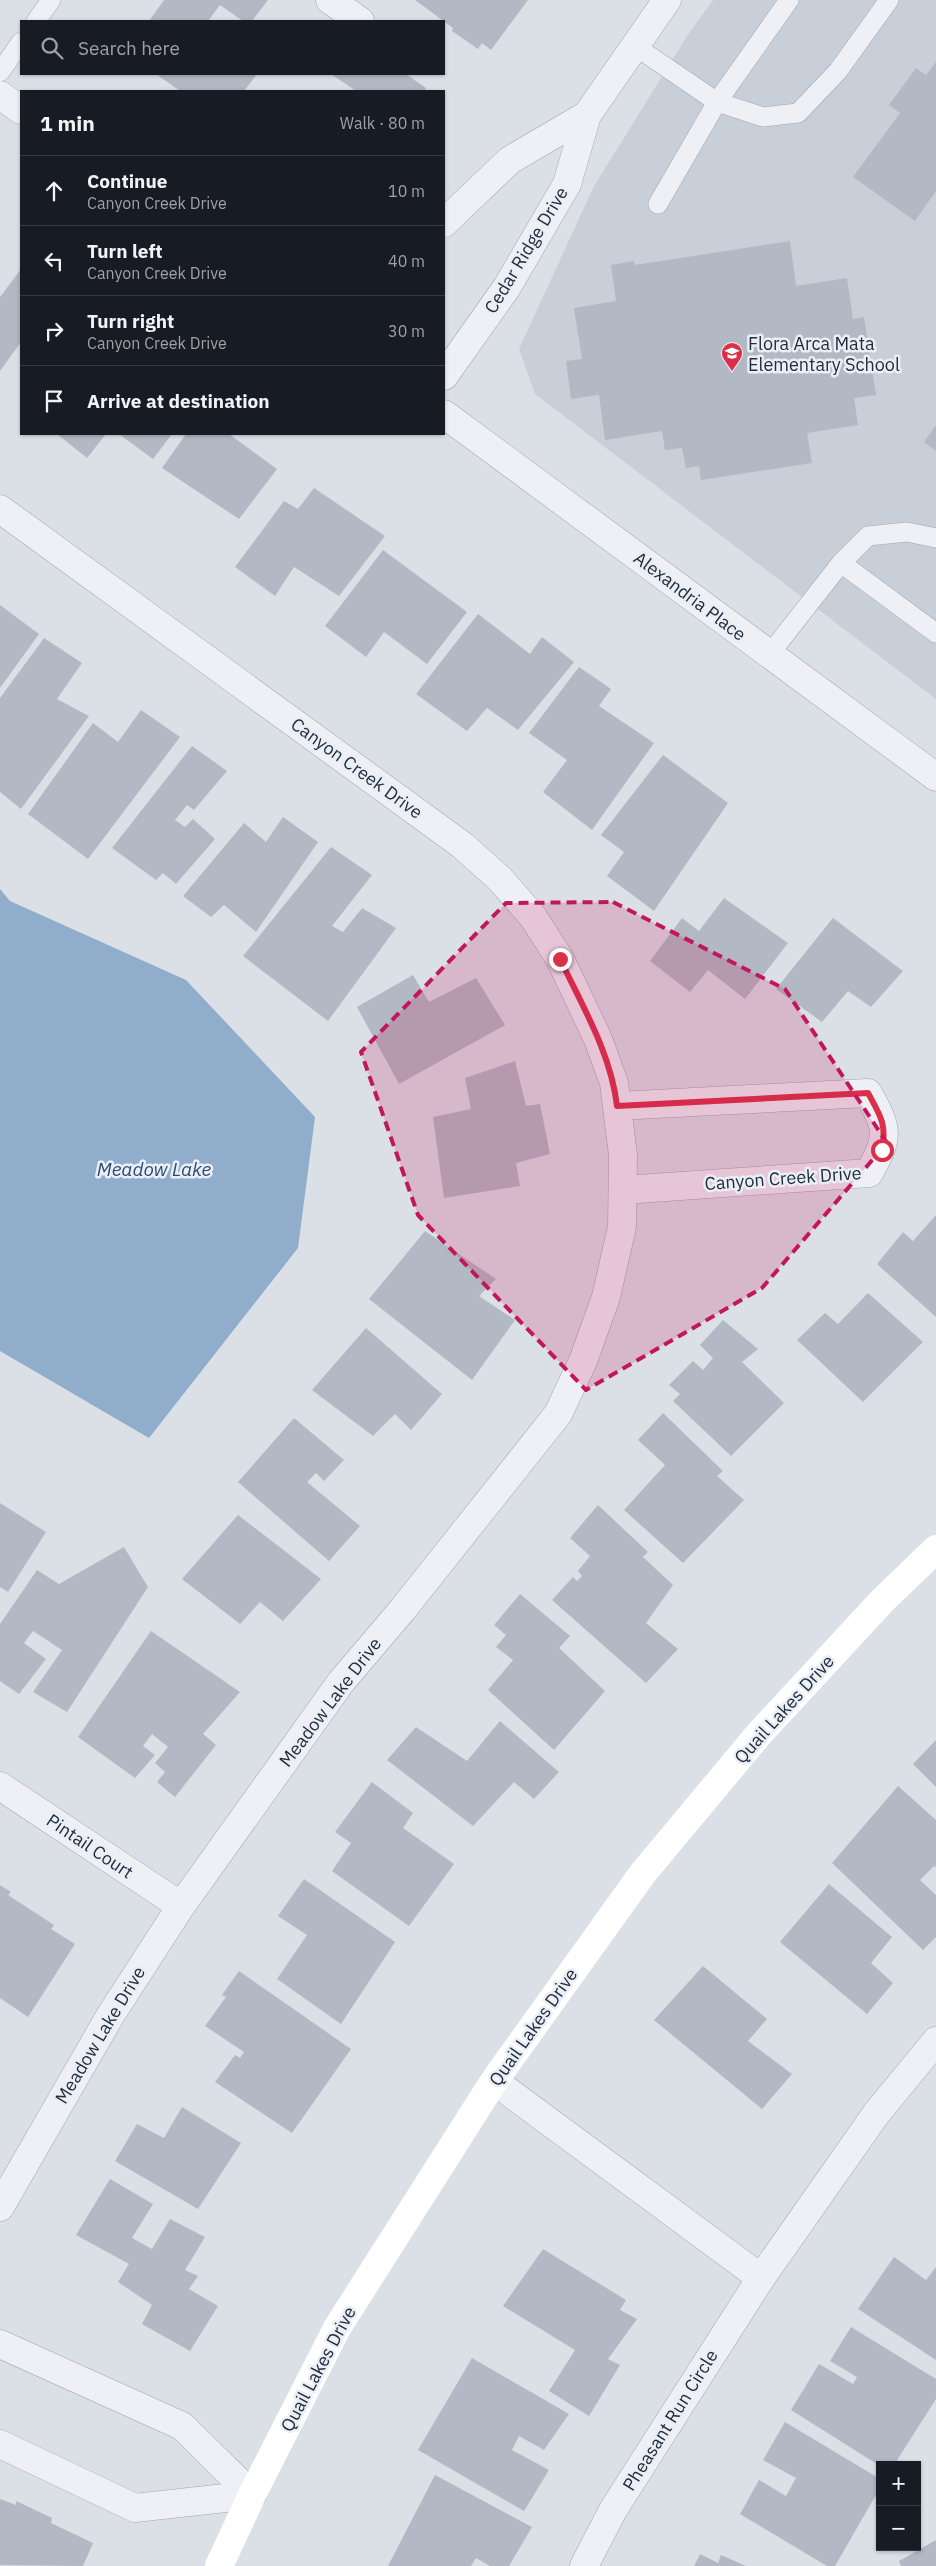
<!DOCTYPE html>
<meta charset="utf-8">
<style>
:root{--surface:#171b24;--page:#20242c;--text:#f1f3f6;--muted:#9ea1a6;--line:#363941}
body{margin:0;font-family:"IBM Plex Sans",sans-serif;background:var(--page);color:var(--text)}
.controls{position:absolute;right:15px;bottom:15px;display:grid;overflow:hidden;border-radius:0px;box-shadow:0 1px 4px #0004}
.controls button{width:45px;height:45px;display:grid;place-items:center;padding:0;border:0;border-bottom:1px solid var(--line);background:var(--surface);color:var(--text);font:25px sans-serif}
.stop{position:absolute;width:15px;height:15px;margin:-11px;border:4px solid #dc3049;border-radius:50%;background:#fff}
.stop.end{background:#dc3049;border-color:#fff;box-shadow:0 1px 5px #0008}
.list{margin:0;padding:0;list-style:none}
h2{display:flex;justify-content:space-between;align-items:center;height:65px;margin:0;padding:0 20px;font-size:21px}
h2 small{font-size:16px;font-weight:400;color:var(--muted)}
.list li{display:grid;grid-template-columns:32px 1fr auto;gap:15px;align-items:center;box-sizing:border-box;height:70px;padding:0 20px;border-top:1px solid var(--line)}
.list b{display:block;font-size:19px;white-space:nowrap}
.list p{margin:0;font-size:16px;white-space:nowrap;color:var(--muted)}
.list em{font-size:16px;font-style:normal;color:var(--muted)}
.icon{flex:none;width:28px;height:28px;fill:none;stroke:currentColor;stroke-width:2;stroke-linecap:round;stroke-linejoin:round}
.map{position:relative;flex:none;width:936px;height:2566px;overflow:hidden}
.search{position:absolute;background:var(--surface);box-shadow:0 1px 4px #0004;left:20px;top:20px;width:425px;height:55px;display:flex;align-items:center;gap:12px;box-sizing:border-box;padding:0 18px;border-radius:0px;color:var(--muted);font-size:19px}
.panel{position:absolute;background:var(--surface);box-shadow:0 1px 4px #0004;left:20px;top:90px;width:425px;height:345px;border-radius:0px}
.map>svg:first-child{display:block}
.built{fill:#c9cfd9}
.water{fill:#91adcc}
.building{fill:#b2b9c4}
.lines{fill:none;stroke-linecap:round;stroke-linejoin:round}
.service-casing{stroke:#a0a7b1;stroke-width:20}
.minor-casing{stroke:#a0a7b1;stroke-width:29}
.service{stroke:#eef0f5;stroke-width:19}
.minor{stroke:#eef0f5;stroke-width:28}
.secondary{stroke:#fff;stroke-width:28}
.route{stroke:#dc3049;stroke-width:6}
.marked{fill:#c2185b;fill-opacity:0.2;stroke:#c2185b;stroke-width:4;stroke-dasharray:10 6;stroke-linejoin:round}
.labels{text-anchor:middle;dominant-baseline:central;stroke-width:5;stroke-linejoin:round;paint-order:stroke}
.street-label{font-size:18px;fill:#242d3f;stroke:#eaeff5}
.poi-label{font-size:18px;fill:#242d3f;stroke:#eaeff5;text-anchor:start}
.water-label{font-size:19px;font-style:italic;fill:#2a4b76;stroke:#eaeff5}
</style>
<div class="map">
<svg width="936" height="2566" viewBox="0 0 936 2566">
<rect width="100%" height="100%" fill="#dbe0e7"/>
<path class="built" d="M713 0H936V699L535 394 519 349 594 186 689 33Z"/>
<path class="water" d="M0 889 10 901 186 980 315 1117 298 1248 149 1438 0 1351Z"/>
<path class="building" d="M164 0H268L252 21H243L220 5 208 21H149Z
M415 0H528L491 50 482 43 478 49 452 31 453 28Z
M936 62V191L915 221 853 177 900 113 889 105 916 68 926 75Z
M156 74H257L244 91H180Z
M331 74H406L426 88 424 91H356Z
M790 241 796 286 847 278 853 319 864 317 876 395 854 398 858 425 807 433 812 463 701 480 699 466 686 468 682 448 665 450 662 431 605 440 599 395 571 399 566 361 582 359 574 308 616 301 611 265 634 261 635 265Z
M21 269V342L0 371V297Z
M936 425V451L924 442Z
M57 434H106L87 458Z
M119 434H172L153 459Z
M186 434H229L277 469 239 519 162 468Z
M314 488 385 536 339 596 294 567 275 596 235 567 284 501 298 509Z
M383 550 467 612 427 664 384 632 366 657 325 626Z
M0 605 39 634 0 688Z
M478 614 530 654 542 637 574 662 518 730 487 708 467 731 416 694Z
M44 638 82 663 57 699 89 716 21 809 0 792V698Z
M579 667 611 689 599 706 654 743 592 830 543 792 567 760 529 733Z
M141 710 180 737 88 859 28 814 93 723 118 742Z
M192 746 227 771 194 810 187 805 175 820 185 827 193 819 215 839 176 884 163 873 156 880 112 848Z
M663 755 728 803 654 911 607 876 624 852 601 835Z
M283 817 318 842 256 932 224 905 211 917 183 896 244 823 266 842Z
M331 847 372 875 332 926 343 932 362 908 396 928 328 1021 243 956Z
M724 898 788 943 745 999 708 970 690 992 650 961 682 918 699 931Z
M833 918 903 971 871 1007 848 991 822 1022 776 989Z
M413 975 429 1002 476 978 505 1025 399 1084 357 1007Z
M515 1061 526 1106 540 1104 550 1154 516 1163 520 1186 444 1198 433 1117 471 1109 465 1078Z
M936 1215V1317L877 1264 903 1232 913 1241Z
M425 1231 496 1279 479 1296 515 1320 472 1380 369 1299Z
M868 1293 923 1342 863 1402 797 1340 825 1313 838 1324Z
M723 1320 758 1349 742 1362 784 1403 731 1456 673 1401 680 1394 669 1385 693 1361 703 1370 713 1358 700 1345Z
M366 1328 442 1394 411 1430 395 1414 373 1436 312 1390Z
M663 1413 723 1471 717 1476 744 1500 683 1563 624 1510 665 1465 638 1440Z
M294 1418 344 1460 324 1481 316 1473 307 1482 360 1526 329 1561 238 1482Z
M0 1503 46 1532 8 1592 0 1587Z
M598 1505 648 1552 643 1557 673 1585 646 1623 678 1649 646 1683 552 1600 573 1577 577 1581 582 1576 578 1571 590 1556 570 1538Z
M238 1515 321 1579 283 1621 260 1602 240 1624 182 1579Z
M124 1547 148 1587 67 1712 33 1692 62 1650 33 1631 24 1643 46 1659 19 1694 0 1681V1624L37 1570 59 1584Z
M520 1594 570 1636 559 1648 605 1691 554 1750 488 1690 513 1660 496 1647 506 1635 494 1625Z
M151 1631 240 1692 203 1734 216 1745 175 1797 157 1782 165 1772 155 1763 168 1747 152 1734 143 1746 155 1755 135 1778 78 1737Z
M500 1721 559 1772 534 1799 514 1782 473 1826 387 1760 416 1727 467 1761Z
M936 1740V1787L913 1764Z
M372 1782 413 1813 403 1828 454 1864 409 1926 332 1871 351 1843 335 1832Z
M898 1786 936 1820V1867L934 1866 920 1880 936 1895V1937L923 1950 832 1863Z
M304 1879 395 1942 341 2024 277 1979 307 1935 278 1916Z
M829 1884 892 1937 871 1963 893 1983 867 2014 780 1942Z
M0 1885 11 1892 8 1895 54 1925 51 1929 75 1944 28 2017 0 1998Z
M703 1966 767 2019 748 2041 792 2074 762 2109 654 2020Z
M239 1971 351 2049 292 2133 215 2082 235 2055 240 2058 244 2052 205 2026 226 1997 222 1995Z
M182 2107 241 2143 198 2209 115 2161 137 2124 164 2138Z
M110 2179 153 2204 132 2238 152 2249 170 2219 205 2237 185 2270 198 2276 189 2289 218 2306 190 2351 142 2324 152 2305 118 2282 129 2264 76 2235Z
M543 2249 626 2300 620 2310 637 2319 608 2359 620 2365 589 2416 549 2391 575 2350 503 2306Z
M894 2257 926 2280 936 2267V2360L858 2309Z
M851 2327 936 2379V2399L894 2465 880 2466 791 2410 819 2364 853 2384 857 2377 830 2361Z
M472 2358 569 2414 544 2450 519 2436 512 2450 549 2470 524 2511 418 2450Z
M785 2422 880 2479V2488L835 2566H827L740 2514 759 2480 786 2496 796 2478 763 2460Z
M435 2475 532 2527 509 2566H490L476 2558 471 2566H388Z
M0 2499 16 2505V2501L52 2518 51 2523 93 2543 83 2566 0 2565Z
M936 2540V2566H901L899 2561Z
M700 2554 718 2563 721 2555 746 2566H694Z"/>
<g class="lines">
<g class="service-casing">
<path id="service" d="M36 21 51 0
M635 46 717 102 763 117 798 113 838 71 889 0
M0 72 21 42
M658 204 717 102 789 0
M841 563 936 633
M769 655 841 563 868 536 907 532 936 538"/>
</g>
<g class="minor-casing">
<path id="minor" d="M330 0 360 21
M0 95 21 110
M444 223 510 160 587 115
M444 376 507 287 567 184 587 115 667 0
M444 414 936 777
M0 509 462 845 500 879 533 917 560 959 598 1039 614 1083 623 1155 622 1227 606 1297 583 1361 558 1414 403 1609 341 1682 181 1906 110 2016 0 2207
M617 1106 868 1093C888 1129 890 1136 869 1173L623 1190
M0 1786 181 1906
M494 2081 761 2278
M0 2344 182 2426 252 2495
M0 2444 135 2508 252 2495
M584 2566 613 2510 761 2278 876 2114 936 2041"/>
</g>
<use href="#service" class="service"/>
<use href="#minor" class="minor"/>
<path class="secondary" d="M219 2566 252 2495 337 2328 494 2081 643 1873 759 1734 883 1600 936 1549"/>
</g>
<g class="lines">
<path class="route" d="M560 959C583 1007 611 1054 617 1106L868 1093C880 1115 887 1124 882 1150"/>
</g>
<path class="marked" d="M613 902 785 989 887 1143 762 1288 586 1390 418 1215 361 1052 506 903Z"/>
<defs>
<g id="school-pin" transform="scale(1.125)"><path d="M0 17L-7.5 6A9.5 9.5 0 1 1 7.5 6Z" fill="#dc3049" stroke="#eaeff5"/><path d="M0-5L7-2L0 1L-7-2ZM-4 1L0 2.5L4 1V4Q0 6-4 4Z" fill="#fff"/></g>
</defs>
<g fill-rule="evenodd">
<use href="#school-pin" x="732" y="353"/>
</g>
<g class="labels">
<g class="street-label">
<text transform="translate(526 250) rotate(-59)">Cedar Ridge Drive</text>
<text transform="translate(690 596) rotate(37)">Alexandria Place</text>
<text transform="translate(357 768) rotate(36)">Canyon Creek Drive</text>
<text transform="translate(783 1178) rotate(-4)">Canyon Creek Drive</text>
<text transform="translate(330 1702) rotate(-53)">Meadow Lake Drive</text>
<text transform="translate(784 1709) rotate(-48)">Quail Lakes Drive</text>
<text transform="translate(90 1846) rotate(34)">Pintail Court</text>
<text transform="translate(533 2027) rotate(-55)">Quail Lakes Drive</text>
<text transform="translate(100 2035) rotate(-59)">Meadow Lake Drive</text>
<text transform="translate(318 2369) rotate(-62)">Quail Lakes Drive</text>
<text transform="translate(670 2420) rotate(-58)">Pheasant Run Circle</text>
</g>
<g class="poi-label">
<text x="748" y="343">Flora Arca Mata<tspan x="748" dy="21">Elementary School</tspan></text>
</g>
<g class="water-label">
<text x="154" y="1169">Meadow Lake</text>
</g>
</g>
</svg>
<div class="controls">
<button>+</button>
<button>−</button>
</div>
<div class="stop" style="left:882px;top:1150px"></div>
<div class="stop end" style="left:560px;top:959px"></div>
<div class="search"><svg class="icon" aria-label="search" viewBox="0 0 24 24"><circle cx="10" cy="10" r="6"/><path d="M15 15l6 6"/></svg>Search here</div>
<section class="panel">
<h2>1 min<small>Walk · 80 m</small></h2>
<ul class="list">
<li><svg class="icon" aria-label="ahead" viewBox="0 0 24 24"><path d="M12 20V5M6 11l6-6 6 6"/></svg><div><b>Continue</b><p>Canyon Creek Drive</p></div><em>10 m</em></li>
<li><svg class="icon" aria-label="left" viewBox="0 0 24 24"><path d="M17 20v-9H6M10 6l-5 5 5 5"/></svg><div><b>Turn left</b><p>Canyon Creek Drive</p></div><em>40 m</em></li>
<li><svg class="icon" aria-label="right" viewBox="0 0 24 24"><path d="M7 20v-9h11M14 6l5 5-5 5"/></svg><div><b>Turn right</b><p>Canyon Creek Drive</p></div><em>30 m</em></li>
<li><svg class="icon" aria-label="arrive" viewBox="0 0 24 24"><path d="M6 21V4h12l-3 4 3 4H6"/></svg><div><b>Arrive at destination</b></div></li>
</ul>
</section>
</div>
